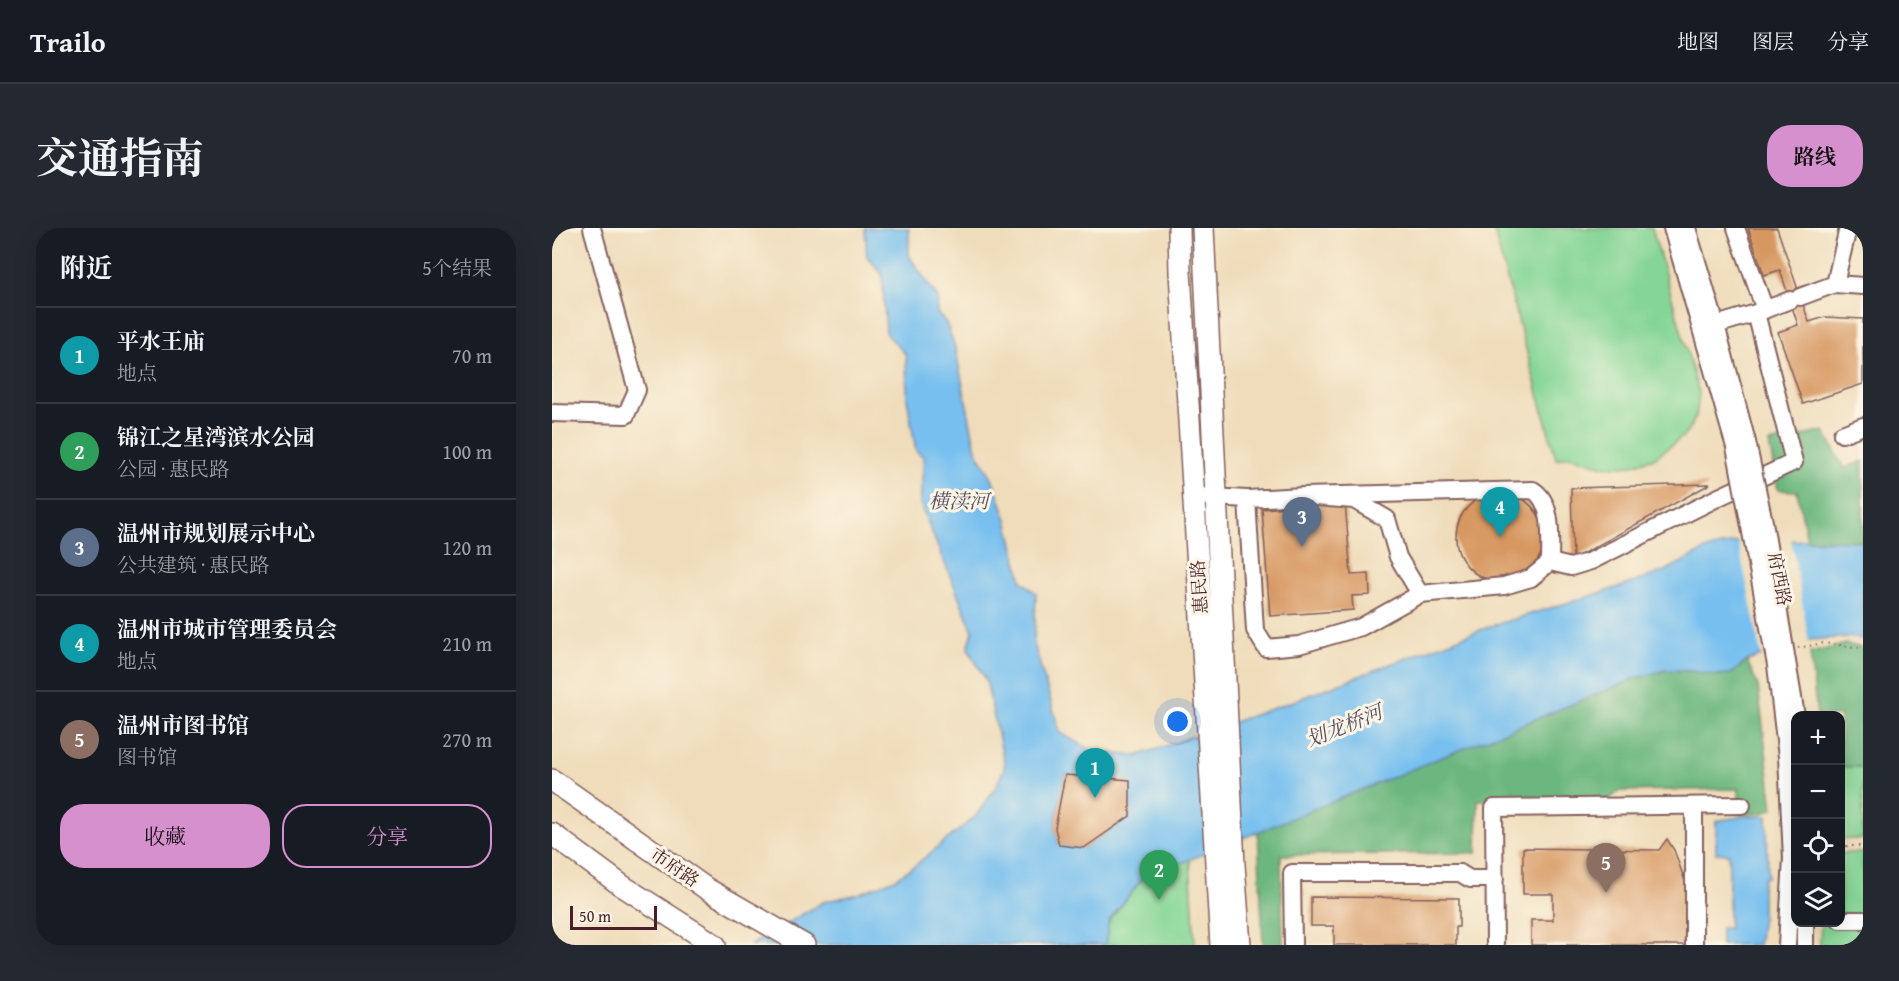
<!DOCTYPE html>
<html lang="zh">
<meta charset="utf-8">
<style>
:root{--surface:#171b24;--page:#242831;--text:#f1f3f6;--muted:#9ea1a6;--line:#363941;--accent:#d690ce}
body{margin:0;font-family:"Gentium Book Plus","Noto Serif SC",serif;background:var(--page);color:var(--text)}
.controls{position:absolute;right:18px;bottom:18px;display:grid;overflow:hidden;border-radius:12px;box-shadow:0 6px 24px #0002}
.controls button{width:54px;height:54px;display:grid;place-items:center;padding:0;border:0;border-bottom:2px solid var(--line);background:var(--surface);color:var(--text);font:30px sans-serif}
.scale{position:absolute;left:18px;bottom:15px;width:87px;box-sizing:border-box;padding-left:6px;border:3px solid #4a1f2b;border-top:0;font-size:16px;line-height:21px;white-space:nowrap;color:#4a1f2b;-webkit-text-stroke:4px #fcf5e5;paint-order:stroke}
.you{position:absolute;left:626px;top:494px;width:21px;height:21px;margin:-15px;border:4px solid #fff;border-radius:50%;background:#1a73e8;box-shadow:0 0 0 9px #1a73e833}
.badge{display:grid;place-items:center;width:39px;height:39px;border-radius:50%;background:var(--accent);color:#fff;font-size:20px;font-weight:700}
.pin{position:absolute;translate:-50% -50px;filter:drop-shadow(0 2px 3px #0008)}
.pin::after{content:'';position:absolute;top:32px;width:21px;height:18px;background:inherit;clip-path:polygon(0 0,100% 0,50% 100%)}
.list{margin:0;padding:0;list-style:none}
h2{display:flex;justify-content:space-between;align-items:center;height:78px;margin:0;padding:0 24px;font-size:26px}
h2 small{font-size:20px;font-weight:400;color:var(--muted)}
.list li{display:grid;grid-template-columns:39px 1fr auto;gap:18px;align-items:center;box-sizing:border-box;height:96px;padding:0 24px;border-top:2px solid var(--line)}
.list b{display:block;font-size:22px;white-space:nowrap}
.list p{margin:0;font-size:20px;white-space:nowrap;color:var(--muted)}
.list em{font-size:20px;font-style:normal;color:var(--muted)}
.actions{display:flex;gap:12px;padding:18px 24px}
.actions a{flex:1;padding:14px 0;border:2px solid var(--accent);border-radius:24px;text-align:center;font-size:21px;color:var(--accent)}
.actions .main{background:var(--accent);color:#111}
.icon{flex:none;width:33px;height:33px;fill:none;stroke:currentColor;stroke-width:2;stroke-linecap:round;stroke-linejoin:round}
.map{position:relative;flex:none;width:1311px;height:717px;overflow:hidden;border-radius:24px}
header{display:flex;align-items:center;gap:36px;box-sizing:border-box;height:84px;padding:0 30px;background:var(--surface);border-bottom:2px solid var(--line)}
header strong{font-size:28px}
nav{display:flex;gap:33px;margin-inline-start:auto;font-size:21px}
.intro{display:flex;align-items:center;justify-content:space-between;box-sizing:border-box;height:144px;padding:0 36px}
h1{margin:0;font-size:42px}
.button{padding:15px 27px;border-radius:24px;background:var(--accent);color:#111;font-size:21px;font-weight:700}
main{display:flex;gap:36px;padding:0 36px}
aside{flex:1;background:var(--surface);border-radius:24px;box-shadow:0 6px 24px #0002}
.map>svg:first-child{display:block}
.green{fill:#85d696;stroke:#687a60;stroke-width:1.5}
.forest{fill:#6cb77f;stroke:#5b6b55;stroke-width:1.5}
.water{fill:#76bfef;stroke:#606f8d;stroke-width:1.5;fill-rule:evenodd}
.pier{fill:#efdcba}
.building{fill:#d79761}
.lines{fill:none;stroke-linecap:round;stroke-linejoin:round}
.minor-casing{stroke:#84615d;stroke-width:20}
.major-casing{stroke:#84615d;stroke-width:24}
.path{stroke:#84615d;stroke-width:2;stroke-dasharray:1.5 4.5;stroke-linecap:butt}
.minor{stroke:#fff;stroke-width:16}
.major{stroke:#fff;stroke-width:21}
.minor-bridge-casing{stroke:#84615d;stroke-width:20;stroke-linecap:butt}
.minor-bridge{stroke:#fff;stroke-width:16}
.labels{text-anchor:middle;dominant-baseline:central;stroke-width:6;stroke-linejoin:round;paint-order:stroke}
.street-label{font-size:18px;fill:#4a1f2b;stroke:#fcf5e5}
.water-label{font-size:20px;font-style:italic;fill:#574f66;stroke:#fcf5e5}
</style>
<header>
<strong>Trailo</strong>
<nav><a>地图</a><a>图层</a><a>分享</a></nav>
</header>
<div class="intro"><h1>交通指南</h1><a class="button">路线</a></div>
<main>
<aside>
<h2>附近<small>5个结果</small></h2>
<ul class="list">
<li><span class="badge" style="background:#0f9aa8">1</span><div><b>平水王庙</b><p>地点</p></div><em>70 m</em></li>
<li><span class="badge" style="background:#2e9e5b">2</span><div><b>锦江之星湾滨水公园</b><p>公园 · 惠民路</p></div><em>100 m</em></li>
<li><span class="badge" style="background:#5c6f8a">3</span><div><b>温州市规划展示中心</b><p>公共建筑 · 惠民路</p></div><em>120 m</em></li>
<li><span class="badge" style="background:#0f9aa8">4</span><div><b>温州市城市管理委员会</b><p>地点</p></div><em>210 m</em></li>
<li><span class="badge" style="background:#8d6e63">5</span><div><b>温州市图书馆</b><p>图书馆</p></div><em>270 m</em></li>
</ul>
<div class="actions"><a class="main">收藏</a><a>分享</a></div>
</aside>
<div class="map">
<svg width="1311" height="717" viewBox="0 0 1311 717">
<rect width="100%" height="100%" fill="#fcf5e5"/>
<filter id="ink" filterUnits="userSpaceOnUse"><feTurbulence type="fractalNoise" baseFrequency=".0167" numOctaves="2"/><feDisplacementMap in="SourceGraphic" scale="12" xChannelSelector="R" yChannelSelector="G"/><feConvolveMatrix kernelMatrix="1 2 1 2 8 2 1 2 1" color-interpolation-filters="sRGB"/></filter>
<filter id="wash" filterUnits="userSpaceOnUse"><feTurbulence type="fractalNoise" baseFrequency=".008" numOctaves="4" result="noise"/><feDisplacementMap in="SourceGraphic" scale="24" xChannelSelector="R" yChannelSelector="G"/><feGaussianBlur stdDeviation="1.35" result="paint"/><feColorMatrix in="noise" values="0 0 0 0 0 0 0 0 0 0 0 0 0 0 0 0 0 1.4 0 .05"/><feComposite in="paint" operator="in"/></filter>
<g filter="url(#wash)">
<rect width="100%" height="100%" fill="#efdcba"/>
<path class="green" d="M941 0H1100L1147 165 1144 189 1134 206 1102 230 1080 237 1055 239 1018 228 1004 231Z
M1289 539H1311V611H1289Z
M1289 625H1311V717H1268L1269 695 1288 694Z
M638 631 643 717H553L557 693 590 651Z"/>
<path class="forest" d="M1272 203 1292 240 1311 233V313L1255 312 1245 263 1226 262 1217 215Z
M1294 416 1311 420V539H1289L1288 488 1265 487 1258 425Z
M1195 433 1206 458 1221 581 1210 585 1187 586V561L1067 563 1058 571 926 572 925 625 729 627 731 717H711L706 603 1082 451 1113 442 1140 443 1163 447 1179 446Z"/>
<path class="water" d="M313 0H357V28L386 70 385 85 394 95 403 119 424 222 440 250 455 292 470 353 484 365 482 416 508 505 541 523 585 528 736 475 939 398 1071 358 1113 343 1153 322 1182 315 1255 312 1311 313V411L1295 409 1257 412 1195 433 1179 446 1163 447 1140 443 1113 442 1082 451 590 651 557 693 553 717H199L271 674 306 666 343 651 361 639 424 588 445 557 453 538 434 452 416 421 421 403 368 276 372 230 364 223 355 170 354 127 334 105 330 46 315 28ZM513 547 577 553 578 588 532 620 507 617 503 600Z
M1194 588H1215L1216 649H1212L1210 661V689L1206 717H1169V700H1177V626L1164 625V593Z"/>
<path class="pier" d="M1239 310 1257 415 1210 431 1186 312Z"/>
<g id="blocks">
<path class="building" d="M1196 0H1225L1257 94 1273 89 1311 91V156L1251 176 1226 104 1246 97 1228 42 1212 47Z
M1158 256 1021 331 1019 260Z
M904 309a44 44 0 1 1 88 0a44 44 0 1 1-88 0Z
M793 274 799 347 817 346 818 367 800 368 801 382 718 388 710 281Z
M513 547 578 552V588L532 620 507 617 503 600Z
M1115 611 1122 622 1137 664 1139 717H979V692H1001V666H971V620L1107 622Z
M759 669 907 670V699H904V717H782V698H759Z"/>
</g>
</g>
<g filter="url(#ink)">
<use href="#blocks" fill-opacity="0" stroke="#84615d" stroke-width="1.5"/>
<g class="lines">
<g class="minor-casing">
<path id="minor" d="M1120 0 1183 219
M1135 0 1164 97 1195 214
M1184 0 1213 82
M1283 56 1296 0
M1248 69 1283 56 1311 58
M1164 97 1204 85 1238 72
M0 185 74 187 85 162 40 0
M1290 206 1311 198
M642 268 695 271 751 268 802 272 835 291 846 329 868 366 952 358 979 350 998 334C998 312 1002 275 981 262L751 268
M695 271 703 402 714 420 747 417 809 399 868 366
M998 334 1019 339 1039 333 1167 269 1242 234 1204 85
M1235 529 1240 630 1235 717
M1288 692H1311
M741 717 740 645H908L918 651H943
M943 717 942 580 1190 577
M1142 717V578
M1253 717V694"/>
</g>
<g class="major-casing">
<path id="major" d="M627 0 628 44 669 717
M651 0 682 637 688 717
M0 552 155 661 252 717
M0 606 69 657 163 717"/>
</g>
<path class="path" d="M1246 420 1272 415 1311 420
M1288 618H1311"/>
<use href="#minor" class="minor"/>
<use href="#major" class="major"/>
<g class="minor-bridge-casing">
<path id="minor-bridge" d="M1195 214 1212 294 1244 488
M1183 219 1224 437 1235 529"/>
</g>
<use href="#minor-bridge" class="minor-bridge"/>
</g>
</g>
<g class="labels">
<g class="street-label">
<text transform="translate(1228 351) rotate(79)">府西路</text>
<text transform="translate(647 359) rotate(-94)">惠民路</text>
<text transform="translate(123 639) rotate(34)">市府路</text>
</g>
<g class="water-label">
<text x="407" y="272">横渎河</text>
<text transform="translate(792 497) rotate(-22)">划龙桥河</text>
</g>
</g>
</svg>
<div class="controls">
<button>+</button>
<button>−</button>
<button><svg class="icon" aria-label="locate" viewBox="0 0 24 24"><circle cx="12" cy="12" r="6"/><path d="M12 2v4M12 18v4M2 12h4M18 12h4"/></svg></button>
<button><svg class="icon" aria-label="layers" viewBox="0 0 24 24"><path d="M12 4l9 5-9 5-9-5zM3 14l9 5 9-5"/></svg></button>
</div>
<div class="scale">50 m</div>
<div class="you"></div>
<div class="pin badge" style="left:543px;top:570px;background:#0f9aa8">1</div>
<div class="pin badge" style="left:607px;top:672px;background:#2e9e5b">2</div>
<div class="pin badge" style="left:750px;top:319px;background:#5c6f8a">3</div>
<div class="pin badge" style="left:948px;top:309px;background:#0f9aa8">4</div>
<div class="pin badge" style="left:1054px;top:665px;background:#8d6e63">5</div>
</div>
</main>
